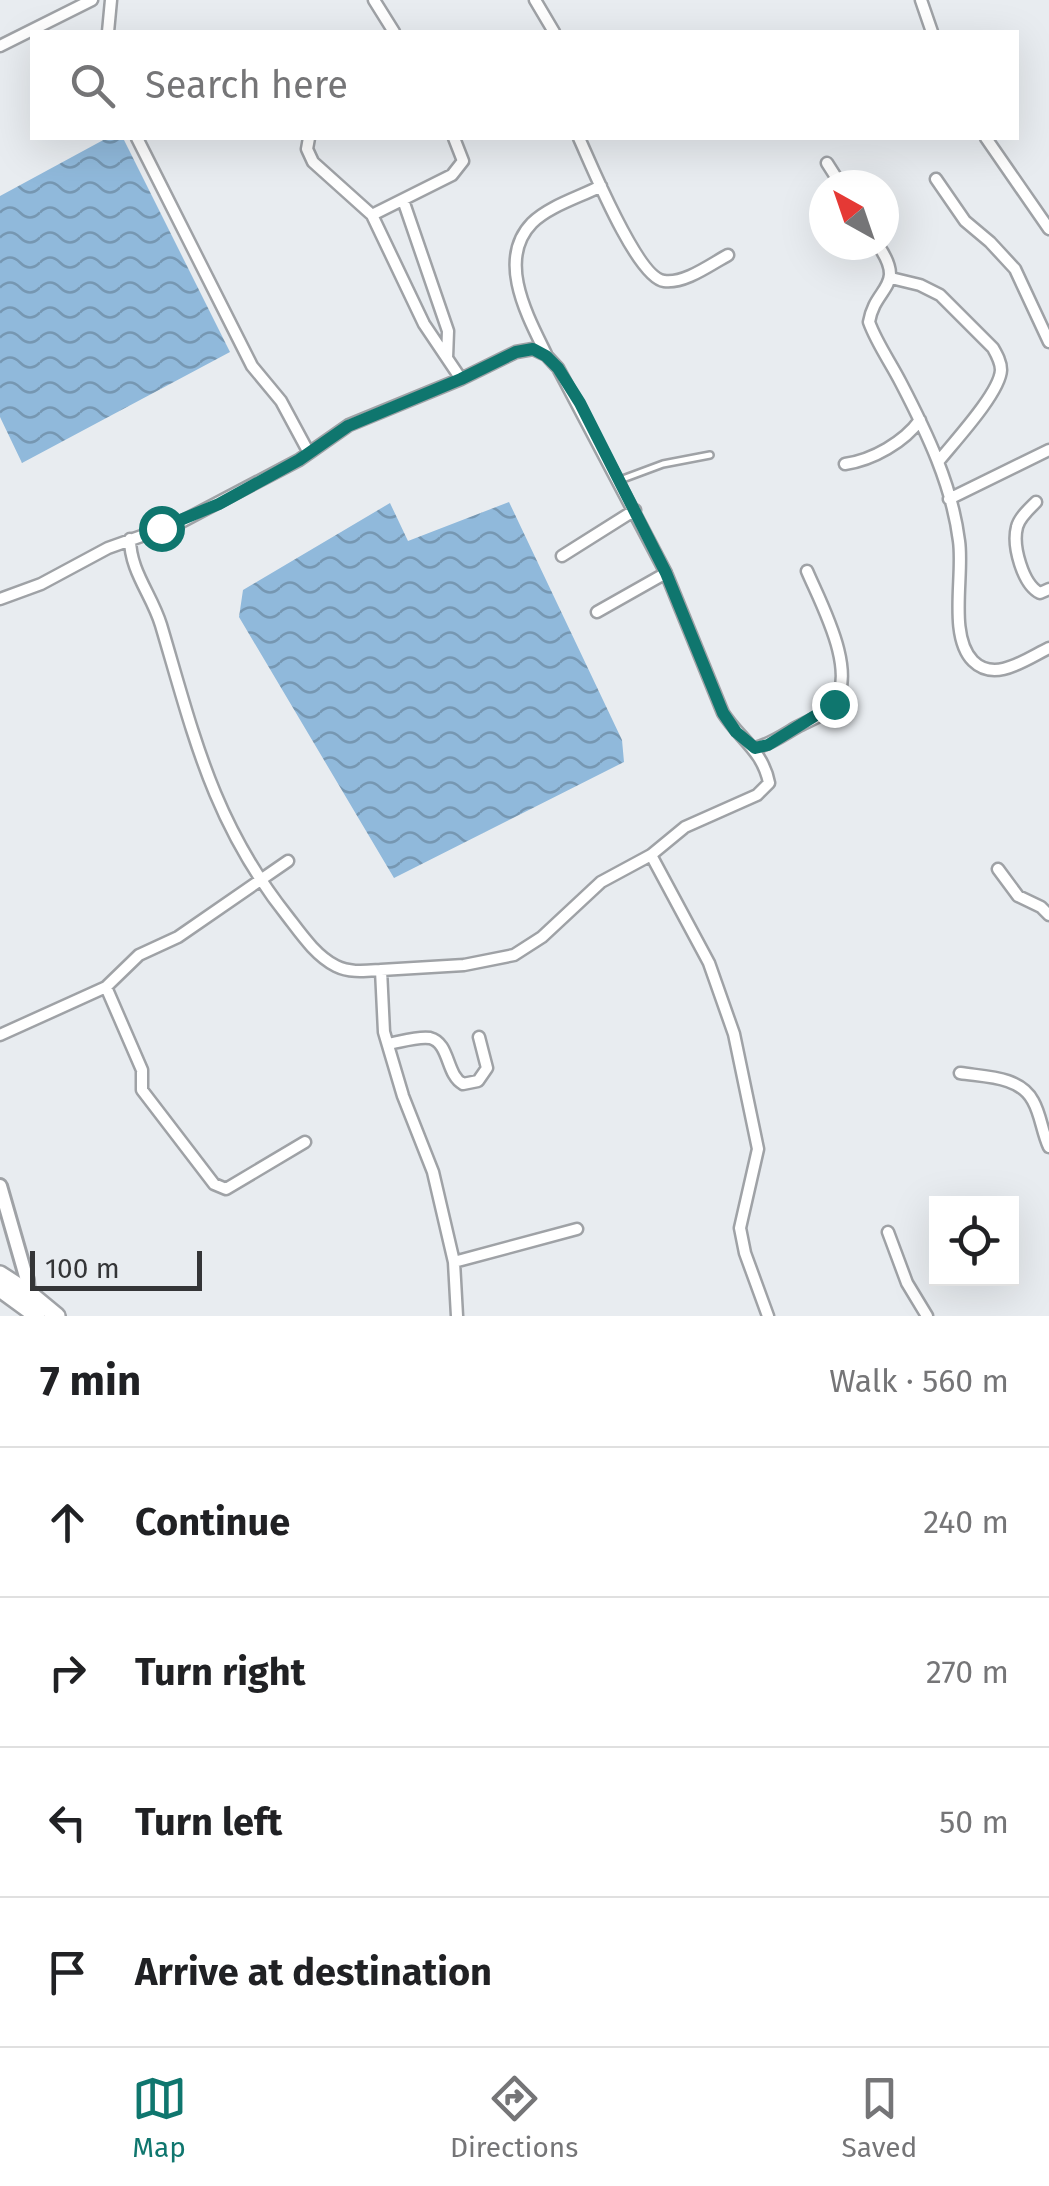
<!DOCTYPE html>
<meta charset="utf-8">
<style>
:root{--surface:#fff;--page:#f6f6f6;--text:#202124;--muted:#757577;--line:#e0e0e0;--accent:#0f766e}
body{margin:0;font-family:"Fira Sans",sans-serif;background:var(--page);color:var(--text)}
.controls{position:absolute;right:30px;bottom:30px;display:grid;overflow:hidden;border-radius:0px;box-shadow:0 10px 40px #0002}
.controls button{width:90px;height:90px;display:grid;place-items:center;padding:0;border:0;border-bottom:2px solid var(--line);background:var(--surface);color:var(--text);font:50px sans-serif}
.compass{position:absolute;left:809px;top:170px;width:90px;height:90px;border-radius:50%;background:var(--surface);box-shadow:0 10px 40px #0002;rotate:320deg}
.scale{position:absolute;left:30px;bottom:25px;width:172px;box-sizing:border-box;padding-left:10px;border:5px solid #343537;border-top:0;font-size:28px;line-height:35px;white-space:nowrap;color:#343537;-webkit-text-stroke:8px #e8ecf0;paint-order:stroke}
.stop{position:absolute;width:30px;height:30px;margin:-22px;border:8px solid #0f766e;border-radius:50%;background:#fff}
.stop.end{background:#0f766e;border-color:#fff;box-shadow:0 2px 10px #0008}
.list{margin:0;padding:0;list-style:none}
h2{display:flex;justify-content:space-between;align-items:center;height:130px;margin:0;padding:0 40px;font-size:42px}
h2 small{font-size:32px;font-weight:400;color:var(--muted)}
.list li{display:grid;grid-template-columns:65px 1fr auto;gap:30px;align-items:center;box-sizing:border-box;height:150px;padding:0 40px;border-top:2px solid var(--line)}
.list b{display:block;font-size:38px;white-space:nowrap}
.list em{font-size:32px;font-style:normal;color:var(--muted)}
.icon{flex:none;width:55px;height:55px;fill:none;stroke:currentColor;stroke-width:2;stroke-linecap:round;stroke-linejoin:round}
.map{position:relative;flex:none;width:1049px;height:1316px;overflow:hidden}
.search{position:absolute;background:var(--surface);box-shadow:0 10px 40px #0002;left:30px;right:30px;top:30px;height:110px;display:flex;align-items:center;gap:25px;box-sizing:border-box;padding:0 35px;border-radius:0px;color:var(--muted);font-size:38px}
.sheet{height:730px;background:var(--surface)}
nav{display:flex;justify-content:space-around;align-items:center;box-sizing:border-box;height:140px;border-top:2px solid var(--line);background:var(--surface);font-size:28px;color:var(--muted)}
nav a{display:grid;justify-items:center;gap:5px}
nav .on{color:var(--accent)}
.map>svg:first-child{display:block}
.water{fill:url(#water-waves)}
.lines{fill:none;stroke-linecap:round;stroke-linejoin:round}
.service-casing{stroke:#9fa2a6;stroke-width:10}
.minor-casing{stroke:#9fa2a6;stroke-width:15}
.tertiary-casing{stroke:#9fa2a6;stroke-width:18}
.primary-casing{stroke:#9fa2a6;stroke-width:20}
.service{stroke:#fff;stroke-width:5}
.minor{stroke:#fff;stroke-width:10}
.tertiary{stroke:#fff;stroke-width:12}
.primary{stroke:#fff;stroke-width:15}
.route{stroke:#0f766e;stroke-width:12}
</style>
<div class="map">
<svg width="1049" height="1316" viewBox="0 0 1049 1316">
<defs>
<pattern id="water-waves" width="16" height="10" patternUnits="userSpaceOnUse" patternTransform="scale(2.5)"><rect width="16" height="10" fill="#90b9db"/><path d="M0 5q4-4 8 0t8 0" fill="none" stroke="#7697b2"/></pattern>
</defs>
<rect width="100%" height="100%" fill="#e8ecf0"/>
<path class="water" d="M107 138H123L230 352 22 463 0 417V196Z
M509 502 622 740 624 762 394 878 239 617 243 590 390 503 408 541Z"/>
<g class="lines">
<g class="service-casing">
<path id="service" d="M620 480 663 464 710 455"/>
</g>
<g class="minor-casing">
<path id="minor" d="M374 0 394 32
M535 0 554 32
M921 0 932 32
M108 32 111 0
M0 46 92 0
M137 138 252 366 281 401 309 453
M309 138 307 149 313 162 372 215 424 324 461 379
M579 138C591 164 637 278 664 281 685 284 711 264 728 255
M986 138 1049 229
M827 163 841 185
M936 179 965 221 990 242 1015 269 1049 342
M403 200 448 331 447 358
M372 215 452 175 463 161 454 138
M878 245C907 287 875 286 869 322 877 344 891 363 901 383 927 433 952 485 959 541 964 575 948 636 973 661 995 683 1026 659 1049 648
M891 278 920 285 940 295 993 348C997 355 1001 362 1001 370 1000 393 953 443 938 462
M546 354C528 317 496 260 532 223 549 206 580 197 601 186
M845 464C873 460 904 442 920 420
M949 499 1049 450
M1036 502C1029 509 1019 518 1017 527 1012 546 1023 585 1040 593L1049 589
M130 539C130 571 152 595 161 625 194 736 213 823 288 917 301 934 316 956 336 966 350 973 365 971 381 970
M562 556 635 510
M0 599 41 584 108 548 181 522 299 460 349 425 461 379 516 352 533 349 546 355 558 368 666 573 723 713C739 738 763 751 769 783L757 795 685 827 651 855 601 882 542 937 514 955 464 965 381 970 384 1032 403 1096 433 1172 454 1262 457 1316
M597 612 666 573
M755 748C771 744 783 735 797 727 808 721 823 716 832 707 860 674 821 604 807 571
M651 855 709 963 734 1034 758 1149 740 1228 745 1253 768 1316
M998 869 1018 896 1041 907 1049 915
M106 987 142 1070V1090L214 1184 226 1189 305 1142
M0 1035 106 987 139 955 178 937 288 861
M388 1044C400 1042 418 1036 430 1038 450 1043 446 1075 463 1084L478 1081 487 1068 479 1037
M960 1073C985 1077 1020 1076 1033 1101 1041 1115 1042 1132 1049 1147
M888 1232 907 1283 927 1316
M454 1262 577 1229"/>
</g>
<g class="tertiary-casing">
<path id="tertiary" d="M0 1186 27 1280 28 1296"/>
</g>
<g class="primary-casing">
<path id="primary" d="M0 1274 28 1292 57 1316
M0 1289 37 1316"/>
</g>
<use href="#service" class="service"/>
<use href="#minor" class="minor"/>
<use href="#tertiary" class="tertiary"/>
<use href="#primary" class="primary"/>
</g>
<g class="lines">
<path class="route" d="M161 528 219 504 299 460 348 426 461 379 516 352 533 349 546 356 558 368 580 403 666 573 723 713 736 732 755 748 768 745 834 704"/>
</g>
</svg>
<div class="controls">
<button><svg class="icon" aria-label="locate" viewBox="0 0 24 24"><circle cx="12" cy="12" r="6"/><path d="M12 2v4M12 18v4M2 12h4M18 12h4"/></svg></button>
</div>
<svg class="compass" viewBox="-18 -18 36 36"><path d="M0-13l5 13h-10z" fill="#e53935"/><path d="M0 13l5-13h-10z" fill="#757577"/></svg>
<div class="scale">100 m</div>
<div class="stop" style="left:161px;top:528px"></div>
<div class="stop end" style="left:834px;top:704px"></div>
<div class="search"><svg class="icon" aria-label="search" viewBox="0 0 24 24"><circle cx="10" cy="10" r="6"/><path d="M15 15l6 6"/></svg>Search here</div>
</div>
<section class="sheet">
<h2>7 min<small>Walk · 560 m</small></h2>
<ul class="list">
<li><svg class="icon" aria-label="ahead" viewBox="0 0 24 24"><path d="M12 20V5M6 11l6-6 6 6"/></svg><div><b>Continue</b></div><em>240 m</em></li>
<li><svg class="icon" aria-label="right" viewBox="0 0 24 24"><path d="M7 20v-9h11M14 6l5 5-5 5"/></svg><div><b>Turn right</b></div><em>270 m</em></li>
<li><svg class="icon" aria-label="left" viewBox="0 0 24 24"><path d="M17 20v-9H6M10 6l-5 5 5 5"/></svg><div><b>Turn left</b></div><em>50 m</em></li>
<li><svg class="icon" aria-label="arrive" viewBox="0 0 24 24"><path d="M6 21V4h12l-3 4 3 4H6"/></svg><div><b>Arrive at destination</b></div></li>
</ul>
</section>
<nav>
<a class="on"><svg class="icon" aria-label="map" viewBox="0 0 24 24"><path d="M3 6l6-2 6 2 6-2v14l-6 2-6-2-6 2zM9 4v14M15 6v14"/></svg>Map</a>
<a><svg class="icon" aria-label="directions" viewBox="0 0 24 24"><path d="M12 3l9 9-9 9-9-9zM9 14v-3h6M13 9l2 2-2 2"/></svg>Directions</a>
<a><svg class="icon" aria-label="saved" viewBox="0 0 24 24"><path d="M7 4h10v16l-5-4-5 4z"/></svg>Saved</a>
</nav>
